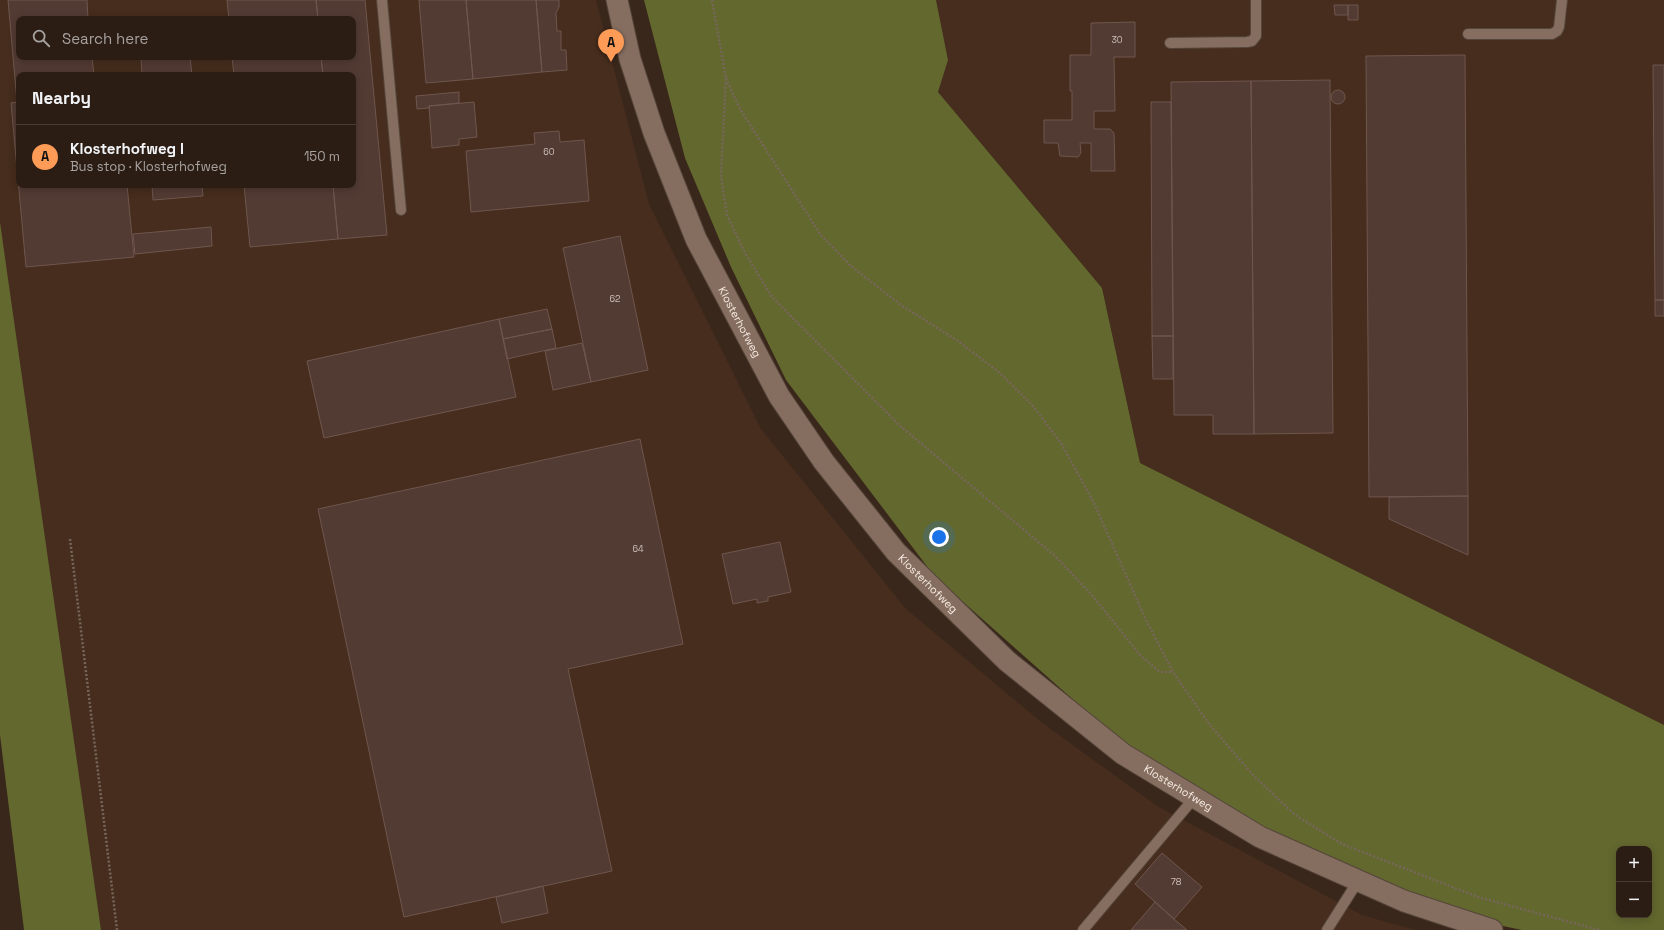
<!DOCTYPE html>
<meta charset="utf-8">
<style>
:root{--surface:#2c1d14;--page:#34261d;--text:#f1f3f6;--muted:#a6a2a0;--line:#483b34;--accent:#fe9c57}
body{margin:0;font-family:"Space Grotesk",sans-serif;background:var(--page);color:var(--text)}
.controls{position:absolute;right:12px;bottom:12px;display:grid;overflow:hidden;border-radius:8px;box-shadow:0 2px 10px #0003}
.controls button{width:36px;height:36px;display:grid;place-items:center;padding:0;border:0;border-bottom:1px solid var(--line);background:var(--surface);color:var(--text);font:20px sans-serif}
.you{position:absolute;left:939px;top:537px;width:14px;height:14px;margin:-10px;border:3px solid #fff;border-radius:50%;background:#1a73e8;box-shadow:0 0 0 6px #1a73e833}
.badge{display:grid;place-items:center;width:26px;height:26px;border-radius:50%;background:var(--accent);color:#111;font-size:13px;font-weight:700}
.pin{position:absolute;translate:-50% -33px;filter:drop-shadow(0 1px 2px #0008)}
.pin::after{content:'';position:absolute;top:21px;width:14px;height:12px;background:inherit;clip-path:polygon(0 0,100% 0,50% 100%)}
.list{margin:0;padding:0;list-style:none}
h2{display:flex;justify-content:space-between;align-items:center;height:52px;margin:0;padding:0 16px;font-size:17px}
h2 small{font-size:13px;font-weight:400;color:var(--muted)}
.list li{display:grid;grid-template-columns:26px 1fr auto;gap:12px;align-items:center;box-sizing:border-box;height:64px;padding:0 16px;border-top:1px solid var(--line)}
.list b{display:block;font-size:15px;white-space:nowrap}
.list p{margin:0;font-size:13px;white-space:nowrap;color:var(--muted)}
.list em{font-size:13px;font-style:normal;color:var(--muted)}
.icon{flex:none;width:22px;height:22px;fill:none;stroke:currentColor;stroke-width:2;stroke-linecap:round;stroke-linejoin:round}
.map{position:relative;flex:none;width:1664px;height:930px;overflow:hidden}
.search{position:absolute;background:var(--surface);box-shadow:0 2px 10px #0003;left:16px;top:16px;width:340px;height:44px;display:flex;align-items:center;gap:10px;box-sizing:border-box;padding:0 14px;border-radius:8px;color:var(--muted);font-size:15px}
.panel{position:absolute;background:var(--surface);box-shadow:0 2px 10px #0003;left:16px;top:72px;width:340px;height:116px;border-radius:8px}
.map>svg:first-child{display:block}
.built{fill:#462d1d;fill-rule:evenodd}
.forest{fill:#63682f;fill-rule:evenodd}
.building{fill:#523b33;stroke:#6f564e}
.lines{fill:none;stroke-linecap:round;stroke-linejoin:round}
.lane-casing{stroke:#55453a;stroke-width:12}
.street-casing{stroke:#55453a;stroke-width:23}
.path{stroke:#77665b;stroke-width:2.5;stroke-dasharray:2 2;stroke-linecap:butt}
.lane{stroke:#856e60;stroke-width:10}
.street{stroke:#856e60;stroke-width:21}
.labels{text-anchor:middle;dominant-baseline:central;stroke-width:3;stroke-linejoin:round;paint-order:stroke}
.number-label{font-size:9px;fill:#cebfb7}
.street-label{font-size:11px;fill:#f8ebe3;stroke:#301e12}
</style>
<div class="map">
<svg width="1664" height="930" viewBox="0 0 1664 930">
<rect width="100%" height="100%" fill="#3a271b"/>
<path class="built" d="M0 0H596L649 204 761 429 906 609 1041 722 1157 806 1362 915 1415 930H101L0 239ZM19 19H353V57H19ZM19 75H353V185H19Z
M936 0H1664V725L1140 463 1102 288 938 92 948 60Z"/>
<path class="forest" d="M644 0H936L948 60 938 92 1102 288 1140 463 1664 725V930H1522L1412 907 1157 774 935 577 786 380 731 267 685 158ZM1619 849H1649V915H1619Z
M0 222 7 272 101 930H24L0 735Z"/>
<path class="building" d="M8 0H87L88 19H19V57H92L94 75H19V102H17Z
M227 0H316L318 19H229Z
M316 0H365L387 235 338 239 333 185H353V75H323L321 57H353V19H318Z
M419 0H466L473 79 426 83Z
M466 0H536L542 72 473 79Z
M536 0H559V7L556 13 557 31H561V50H566L567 70 542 72Z
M1334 5H1348V15H1335Z
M1348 5H1358V20H1348Z
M1135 22V57H1114L1115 111H1094V129H1110L1114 133 1115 171H1091V143H1080L1081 153 1078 157 1060 156 1058 143H1044V120H1072V91H1070V55H1091V23Z
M1465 55 1468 496 1369 497 1366 56Z
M141 57H190L192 75H142Z
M232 57H321L323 75H234Z
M1653 65H1664V300H1655Z
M1330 80 1333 433 1254 434 1251 81Z
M1251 81 1254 434H1213V415H1174L1171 82Z
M1331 97a7 7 0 1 1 14 0a7 7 0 1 1-14 0Z
M459 92V103L429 106V108L417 109 416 96Z
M17 102H19V185H127L134 257 26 267 11 103Z
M474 102 477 137 459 139V145L432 148 429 106Z
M1151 102H1171L1173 336H1152Z
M559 131 560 142 584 140 589 201 471 212 466 151 535 144 534 133Z
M152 185H202L203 196 153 200Z
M244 185H333L338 239 250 247Z
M211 227 212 246 135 254 133 234Z
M620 236 648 370 591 382 563 248Z
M1655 300H1664V316H1655Z
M547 309 552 329 503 339 499 319Z
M499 319 516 397 324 438 307 361Z
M552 329 556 348 507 359 503 339Z
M1152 336H1173V379H1153Z
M582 343 591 382 553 390 545 351Z
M640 439 683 644 568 669 612 871 404 917 318 509Z
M1468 496V555L1389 519V497Z
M780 542 791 592 768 597V601L757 603V599L733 604 722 554Z
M1162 853 1202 887 1174 919 1135 884Z
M543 886 548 913 502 923 496 897Z
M1155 902 1174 919 1187 930H1131Z"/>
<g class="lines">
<g class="lane-casing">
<path id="lane" d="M382 0 401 210
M1468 34H1552L1557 31 1559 27 1562 0
M1170 43 1247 42 1252 41 1256 36V0
M1083 930 1195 797
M1327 930 1358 881"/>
</g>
<g class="street-casing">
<g id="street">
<path id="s1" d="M617 0 630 59 654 133 696 239 779 396 824 462 896 552 1007 661 1123 754 1260 837 1404 901 1492 930"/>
</g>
</g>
<path class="path" d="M712 0 726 78 721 176 727 215 745 253 772 297 899 425 1054 555 1091 594 1141 656 1160 672H1173
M726 78 740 109 820 234 851 266 901 305 958 341 1000 373 1032 405 1061 443 1093 501 1146 620 1173 672 1209 724 1253 775 1295 815 1342 844 1478 897 1599 930
M70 539 117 930"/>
<use href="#lane" class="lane"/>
<use href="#street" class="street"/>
</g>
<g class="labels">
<g class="number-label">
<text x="1117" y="40">30</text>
<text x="549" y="152">60</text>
<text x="615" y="299">62</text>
<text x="638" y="549">64</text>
<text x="1176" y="882">78</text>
</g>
<g class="street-label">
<text stroke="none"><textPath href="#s1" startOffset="346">Klosterhofweg</textPath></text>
<text stroke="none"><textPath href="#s1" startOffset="670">Klosterhofweg</textPath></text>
<text stroke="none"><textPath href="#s1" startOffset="994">Klosterhofweg</textPath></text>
</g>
</g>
</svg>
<div class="controls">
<button>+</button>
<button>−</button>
</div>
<div class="you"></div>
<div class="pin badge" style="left:611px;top:62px">A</div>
<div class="search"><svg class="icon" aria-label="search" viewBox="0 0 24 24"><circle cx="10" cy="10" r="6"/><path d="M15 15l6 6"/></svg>Search here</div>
<section class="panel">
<h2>Nearby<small></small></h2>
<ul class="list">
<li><span class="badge">A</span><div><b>Klosterhofweg I</b><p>Bus stop · Klosterhofweg</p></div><em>150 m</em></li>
</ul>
</section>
</div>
